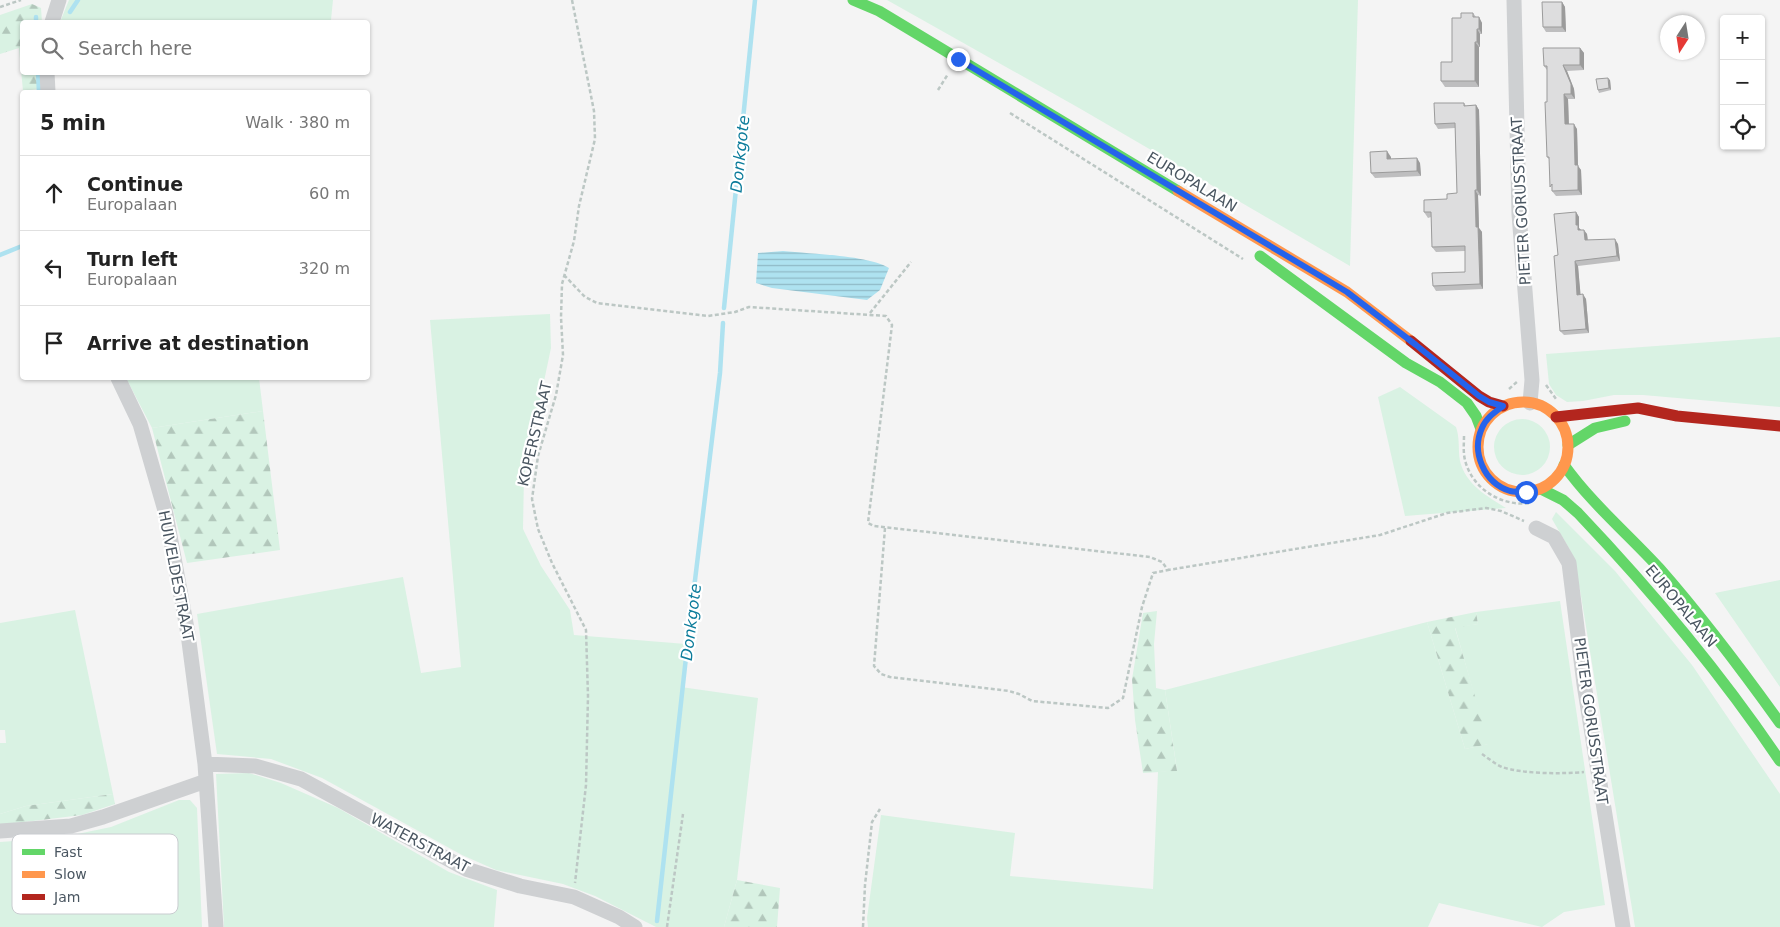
<!DOCTYPE html>
<meta charset="utf-8">
<style>
:root{--surface:#fff;--page:#f6f6f6;--text:#222;--muted:#767676;--line:#e0e0e0}
body{margin:0;font-family:"DejaVu Sans",sans-serif;background:var(--page);color:var(--text)}
.controls{position:absolute;right:15px;top:15px;display:grid;overflow:hidden;border-radius:5px;box-shadow:0 1px 4px #0004}
.controls button{width:45px;height:45px;display:grid;place-items:center;padding:0;border:0;border-bottom:1px solid var(--line);background:var(--surface);color:var(--text);font:25px sans-serif}
.compass{position:absolute;left:1660px;top:15px;width:45px;height:45px;border-radius:50%;background:var(--surface);box-shadow:0 1px 4px #0004;rotate:192deg}
.stop{position:absolute;width:15px;height:15px;margin:-11px;border:4px solid #2563eb;border-radius:50%;background:#fff}
.stop.end{background:#2563eb;border-color:#fff;box-shadow:0 1px 5px #0008}
.list{margin:0;padding:0;list-style:none}
h2{display:flex;justify-content:space-between;align-items:center;height:65px;margin:0;padding:0 20px;font-size:21px}
h2 small{font-size:16px;font-weight:400;color:var(--muted)}
.list li{display:grid;grid-template-columns:32px 1fr auto;gap:15px;align-items:center;box-sizing:border-box;height:75px;padding:0 20px;border-top:1px solid var(--line)}
.list b{display:block;font-size:19px;white-space:nowrap}
.list p{margin:0;font-size:16px;white-space:nowrap;color:var(--muted)}
.list em{font-size:16px;font-style:normal;color:var(--muted)}
.icon{flex:none;width:28px;height:28px;fill:none;stroke:currentColor;stroke-width:2;stroke-linecap:round;stroke-linejoin:round}
.map{position:relative;flex:none;width:1780px;height:927px;overflow:hidden}
.search{position:absolute;background:var(--surface);box-shadow:0 1px 4px #0004;left:20px;top:20px;width:350px;height:55px;display:flex;align-items:center;gap:12px;box-sizing:border-box;padding:0 18px;border-radius:5px;color:var(--muted);font-size:19px}
.panel{position:absolute;background:var(--surface);box-shadow:0 1px 4px #0004;left:20px;top:90px;width:350px;height:290px;border-radius:5px}
.map>svg:first-child{display:block}
.green{fill:#d9f2e3}
.forest{fill:url(#forest-firs)}
.water{fill:url(#water-rules)}
.lines{fill:none;stroke-linecap:round;stroke-linejoin:round}
.stream{stroke:#aee2f0;stroke-width:4.5}
.path{stroke:#bcc7c4;stroke-width:2.5;stroke-dasharray:4 2.5;stroke-linecap:butt}
.street{stroke:#ced0d2;stroke-width:15}
.fast{stroke:#63d668;stroke-width:11}
.slow{stroke:#ff974d;stroke-width:11}
.jam{stroke:#b3261e;stroke-width:11}
.wall{fill:#bebebf}
.shaded-wall{fill:#9b9b9b}
.building{fill:#ddddde;stroke:#9b9b9b}
.route{stroke:#2563eb;stroke-width:6}
.labels{text-anchor:middle;dominant-baseline:central;stroke-width:4.5;stroke-linejoin:round;paint-order:stroke}
.street-label{font-size:15px;fill:#4a5661;stroke:#fff}
.water-label{font-size:16px;font-style:italic;fill:#0c7c9b;stroke:#fff}
.key{fill:#fff;stroke:#c9ccd0;stroke-width:1}
.key-label{font-size:14px;fill:#4a5661}
</style>
<div class="map">
<svg width="1780" height="927" viewBox="0 0 1780 927">
<defs>
<pattern id="forest-firs" width="22" height="20" patternUnits="userSpaceOnUse" patternTransform="scale(1.25)"><rect width="22" height="20" fill="#d9f2e3"/><path d="M5 1l3.5 6h-7zM16 11l3.5 6h-7z" fill="#b2c7bb"/></pattern>
<pattern id="water-rules" width="6" height="5" patternUnits="userSpaceOnUse" patternTransform="scale(1.25)"><rect width="6" height="5" fill="#aee2f0"/><path d="M0 2.5h6" fill="none" stroke="#90bac6"/></pattern>
</defs>
<rect width="100%" height="100%" fill="#f4f4f4"/>
<path class="green" d="M69 0H333L331 20 315 22H60Z
M887 0H1358L1350 266 1079 108Z
M550 314 551 348 524 476 523 529 541 566 570 610 574 635 686 644 681 687 758 698 737 880 724 927H656L595 896 563 884 496 870 462 855 322 778 271 759 217 754 197 614 403 577 421 673 461 667 430 320Z
M1780 337V407L1643 395H1614L1583 401 1567 402 1556 395 1549 384 1546 354Z
M126 378H259L263 411 152 428Z
M1400 387 1456 427C1460 438 1458 450 1460 461 1466 485 1487 496 1506 508L1405 516 1378 397Z
M1494 447a28 28 0 1 1 56 0a28 28 0 1 1-56 0Z
M1556 512 1615 571 1692 665 1780 794V927H1635L1580 590 1570 550 1552 519Z
M1780 580V687L1715 593Z
M1560 601 1605 905 1564 912 1542 927 1439 903 1428 927H868L867 918 881 815 1015 833 1010 876 1153 889 1158 772 1177 770 1165 690 1427 622 1465 749 1488 744 1455 627 1478 624 1476 612Z
M75 610 113 794 26 806 0 814V743H6L5 730H0V623Z
M249 773 281 783 338 808 449 872 497 890 494 927H224L216 774Z
M179 800H190L197 808 202 927H0V842L58 838 111 827Z"/>
<path class="forest" d="M32 4 41 8 42 22H22V72L40 73 39 89 23 91 19 48 0 54V15Z
M263 411 280 550 187 563 152 428Z
M1157 611 1154 644 1156 688 1165 690 1177 771 1143 773 1135 720 1132 679 1143 613Z
M1476 612 1478 624 1455 628 1489 744 1465 749 1427 622Z
M113 794 115 804 82 815 0 825V814L26 806Z
M737 880 780 888 777 927H724Z"/>
<path class="water" d="M783 251C810 254 868 255 889 268L880 290 867 300 772 288 756 283 758 253Z"/>
<g class="lines">
<path class="stream" d="M70 12 78 0
M36 17V22
M38 72 39 92
M0 255 22 246
M724 308 755 0
M657 921 689 630 720 373 723 323"/>
<path class="path" d="M572 0 594 111 595 139 579 206 574 241 562 284 561 317 563 355 556 395 538 456 532 499 538 529 552 563 586 630 588 696 586 785 575 883
M0 7 21 0
M938 90 948 74
M1010 113 1243 259
M564 275 585 297 597 303 708 316 735 312 749 307 886 316 892 325 868 523 874 526 1150 557 1162 562 1168 570 1380 535 1447 513 1486 508 1501 511 1524 521
M870 313 911 262
M1546 385 1556 399
M1509 389 1518 381
M1464 436C1464 444 1463 452 1465 460 1472 489 1502 507 1530 503
M885 528 874 666 881 674 890 677 1009 691 1019 694 1032 701 1108 708 1123 698 1142 607 1153 573 1168 570
M1482 754C1488 758 1495 764 1502 767 1522 774 1562 774 1584 772
M667 927 683 814
M863 927 865 885 872 822 880 809"/>
<path class="street" d="M1514 0 1519 214 1532 380 1530 403
M52 22 59 0
M47 72 48 92
M118 378 140 424 166 514 188 634 205 764 216 927
M1536 528 1554 537 1569 563 1584 684 1623 927
M205 764 255 766 301 779 466 869 520 886 574 897 619 917 635 927
M0 831 71 826 103 817 206 781"/>
<path class="fast" d="M853 0 879 11 1178 191
M1260 256 1406 363 1440 382 1467 403 1476 416 1481 429
M1568 445 1595 428 1625 421
M1564 465C1592 504 1628 534 1660 569 1703 618 1742 670 1780 723
M1541 489 1563 500 1578 513C1652 591 1720 672 1780 761"/>
<path class="slow" d="M1178 191 1347 292 1411 341
M1478 447a45 45 0 1 1 90 0a45 45 0 1 1-90 0Z"/>
<path class="jam" d="M1411 341 1479 396 1489 402 1503 406
M1556 417 1638 408 1677 416 1780 426"/>
</g>
<path class="wall" d="M1562 2 1565 7 1566 32H1546L1543 27Z
M1473 13 1476 17H1479L1482 23V34H1480V47H1479V87H1445L1441 81 1452 62 1461 18Z
M1580 48 1584 53V70L1567 71 1574 89 1575 99H1568L1569 124 1577 129 1578 166 1581 170 1582 195 1556 196 1552 191 1550 160 1547 157V70L1544 66Z
M1610 80 1611 90 1599 93 1598 90Z
M1464 103 1466 106 1476 105 1479 110 1481 196 1478 195 1479 228 1482 232 1483 289 1436 291 1433 286 1465 272V251L1436 252 1432 247 1431 217 1428 218 1424 212 1457 193 1455 128 1438 129 1435 124Z
M1391 157V159L1420 163 1421 176 1375 178 1371 173Z
M1576 212 1579 217V228L1581 230 1587 234 1588 240 1618 244 1620 261 1578 266 1580 294 1586 299 1589 333 1564 335 1560 331 1558 255Z"/>
<path class="shaded-wall" d="M1562 2 1565 7 1566 32 1562 27Z
M1479 17 1482 23V34L1479 29Z
M1477 29 1480 34V47L1477 42Z
M1475 42 1479 47V87L1475 81Z
M1580 48 1584 53V70L1580 65Z
M1563 65 1567 71 1574 89 1575 99 1571 94Z
M1608 78 1610 80 1611 90 1609 88Z
M1564 94 1568 99 1569 130 1565 124Z
M1476 105 1479 110 1481 196 1477 190Z
M1574 124 1577 129 1578 166 1581 170 1582 195 1578 190 1575 165Z
M1387 151 1391 157V164L1387 159Z
M1417 158 1420 163 1421 176 1417 171Z
M1475 190 1478 195 1479 228 1482 232 1483 289 1480 284 1476 227Z
M1576 212 1579 217V228L1581 230H1578L1576 225Z
M1584 230 1587 234 1588 245 1585 240Z
M1615 239 1618 244 1620 261 1617 256Z
M1575 261 1578 266 1581 299 1577 295Z
M1583 294 1586 299 1589 333 1586 329Z"/>
<path class="building" d="M1542 2H1562V27H1543Z
M1461 13H1473V17H1479V29H1477V42H1475V81H1441V62H1452V18H1461Z
M1543 48H1580V65H1563L1571 84V94H1564L1565 124H1574L1575 165H1578V190L1552 191V184L1550 187 1549 157H1547L1545 102H1547V66H1544Z
M1608 78 1609 88 1598 90 1596 79Z
M1434 103H1464V106L1476 105 1477 190H1475L1476 227H1478L1480 284 1433 286 1432 273 1465 272V246L1432 247 1431 212H1424V200L1447 199V194L1457 193 1455 123 1435 124Z
M1387 151V159L1417 158V171L1371 173 1370 152Z
M1576 212V225H1578V230H1584L1585 240 1615 239 1617 256 1575 261 1577 295 1583 294 1586 329 1560 331 1554 256 1558 255 1554 214Z"/>
<g class="lines">
<path class="route" d="M958 59 1347 292 1416 345 1479 396 1489 402 1503 406C1495 412 1486 418 1482 428 1471 452 1484 483 1510 491 1515 492 1521 492 1526 492"/>
</g>
<g class="labels">
<g class="street-label">
<text transform="translate(1192 182) rotate(31)">EUROPALAAN</text>
<text transform="translate(1521 201) rotate(-93)">PIETER GORUSSTRAAT</text>
<text transform="translate(535 434) rotate(-77)">KOPERSTRAAT</text>
<text transform="translate(176 576) rotate(79)">HUIVELDESTRAAT</text>
<text transform="translate(1681 606) rotate(50)">EUROPALAAN</text>
<text transform="translate(1591 721) rotate(82)">PIETER GORUSSTRAAT</text>
<text transform="translate(420 843) rotate(28)">WATERSTRAAT</text>
</g>
<g class="water-label">
<text transform="translate(740 154) rotate(-84)">Donkgote</text>
<text transform="translate(691 622) rotate(-83)">Donkgote</text>
</g>
</g>
<rect x="12" y="834" width="166" height="80" rx="8" class="key"/>
<rect x="22" y="849" width="23" height="6" fill="#63d668"/>
<rect x="22" y="871" width="23" height="7" fill="#ff974d"/>
<rect x="22" y="894" width="23" height="6" fill="#b3261e"/>
<g class="key-label">
<text x="54" y="857">Fast</text>
<text x="54" y="879">Slow</text>
<text x="54" y="902">Jam</text>
</g>
</svg>
<div class="controls">
<button>+</button>
<button>−</button>
<button><svg class="icon" aria-label="locate" viewBox="0 0 24 24"><circle cx="12" cy="12" r="6"/><path d="M12 2v4M12 18v4M2 12h4M18 12h4"/></svg></button>
</div>
<svg class="compass" viewBox="-18 -18 36 36"><path d="M0-13l5 13h-10z" fill="#e53935"/><path d="M0 13l5-13h-10z" fill="#767676"/></svg>
<div class="stop" style="left:1526px;top:492px"></div>
<div class="stop end" style="left:958px;top:59px"></div>
<div class="search"><svg class="icon" aria-label="search" viewBox="0 0 24 24"><circle cx="10" cy="10" r="6"/><path d="M15 15l6 6"/></svg>Search here</div>
<section class="panel">
<h2>5 min<small>Walk · 380 m</small></h2>
<ul class="list">
<li><svg class="icon" aria-label="ahead" viewBox="0 0 24 24"><path d="M12 20V5M6 11l6-6 6 6"/></svg><div><b>Continue</b><p>Europalaan</p></div><em>60 m</em></li>
<li><svg class="icon" aria-label="left" viewBox="0 0 24 24"><path d="M17 20v-9H6M10 6l-5 5 5 5"/></svg><div><b>Turn left</b><p>Europalaan</p></div><em>320 m</em></li>
<li><svg class="icon" aria-label="arrive" viewBox="0 0 24 24"><path d="M6 21V4h12l-3 4 3 4H6"/></svg><div><b>Arrive at destination</b></div></li>
</ul>
</section>
</div>
